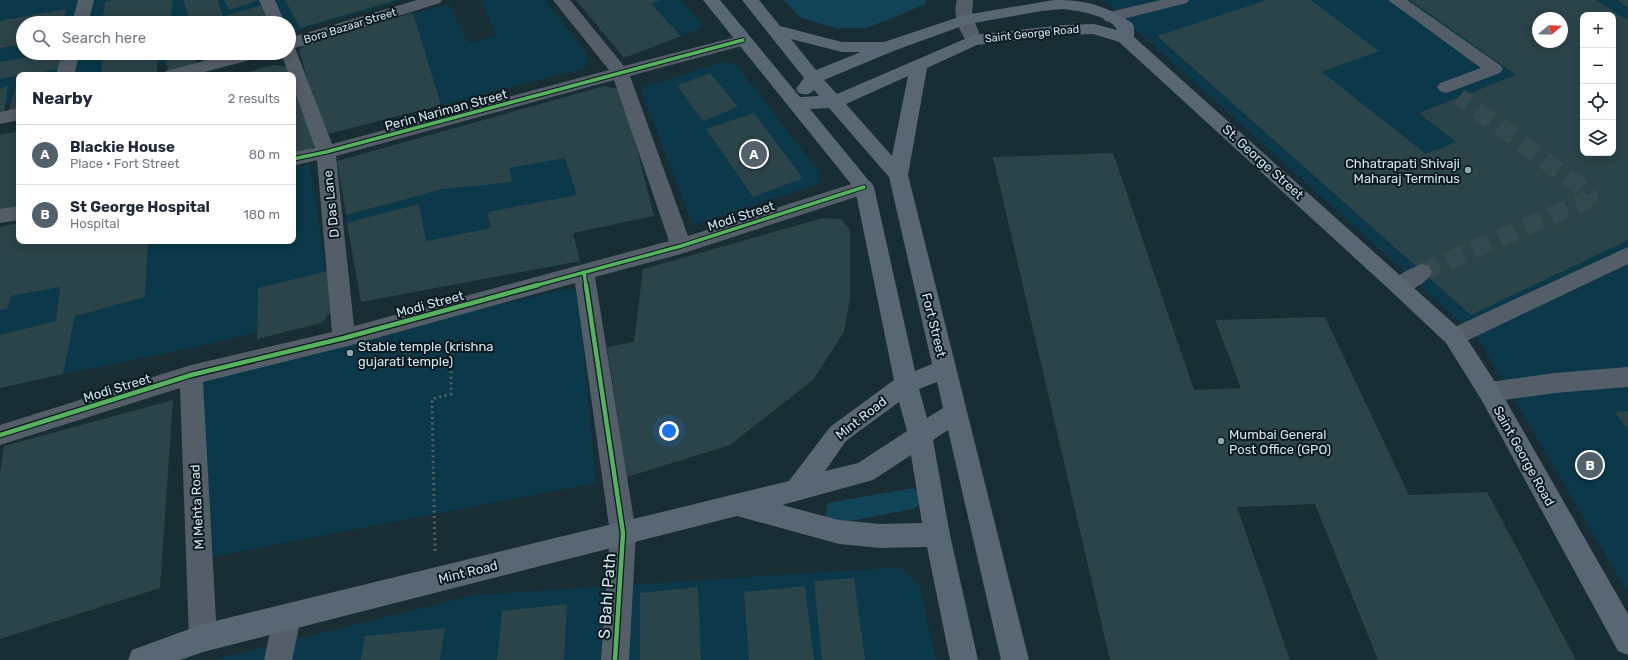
<!DOCTYPE html>
<meta charset="utf-8">
<style>
:root{--surface:#fff;--page:#f2f2f3;--text:#1f2937;--muted:#747a83;--line:#e0e1e3;--accent:#52616c}
body{margin:0;font-family:Rubik,sans-serif;background:var(--page);color:var(--text)}
.controls{position:absolute;right:12px;top:12px;display:grid;overflow:hidden;border-radius:8px;box-shadow:0 2px 10px #0003}
.controls button{width:36px;height:36px;display:grid;place-items:center;padding:0;border:0;border-bottom:1px solid var(--line);background:var(--surface);color:var(--text);font:20px sans-serif}
.compass{position:absolute;left:1532px;top:12px;width:36px;height:36px;border-radius:50%;background:var(--surface);box-shadow:0 2px 10px #0003;rotate:71deg}
.you{position:absolute;left:669px;top:431px;width:14px;height:14px;margin:-10px;border:3px solid #fff;border-radius:50%;background:#1a73e8;box-shadow:0 0 0 6px #1a73e833}
.badge{display:grid;place-items:center;width:26px;height:26px;border-radius:50%;background:var(--accent);color:#fff;font-size:13px;font-weight:700}
.pin{position:absolute;translate:-50% -50%;border:2px solid #fff;box-shadow:0 1px 4px #0006}
.list{margin:0;padding:0;list-style:none}
h2{display:flex;justify-content:space-between;align-items:center;height:52px;margin:0;padding:0 16px;font-size:17px}
h2 small{font-size:13px;font-weight:400;color:var(--muted)}
.list li{display:grid;grid-template-columns:26px 1fr auto;gap:12px;align-items:center;box-sizing:border-box;height:60px;padding:0 16px;border-top:1px solid var(--line)}
.list b{display:block;font-size:15px;white-space:nowrap}
.list p{margin:0;font-size:13px;white-space:nowrap;color:var(--muted)}
.list em{font-size:13px;font-style:normal;color:var(--muted)}
.icon{flex:none;width:22px;height:22px;fill:none;stroke:currentColor;stroke-width:2;stroke-linecap:round;stroke-linejoin:round}
.map{position:relative;flex:none;width:1628px;height:660px;overflow:hidden}
.search{position:absolute;background:var(--surface);box-shadow:0 2px 10px #0003;left:16px;top:16px;width:280px;height:44px;display:flex;align-items:center;gap:10px;box-sizing:border-box;padding:0 14px;border-radius:22px;color:var(--muted);font-size:15px}
.panel{position:absolute;background:var(--surface);box-shadow:0 2px 10px #0003;left:16px;top:72px;width:280px;height:172px;border-radius:8px}
.map>svg:first-child{display:block}
.built{fill:#0b3949;fill-rule:evenodd}
.green{fill:#124457}
.building{fill:#2b4449;fill-rule:evenodd}
.lines{fill:none;stroke-linecap:round;stroke-linejoin:round}
.minor-tunnel{stroke:#354950;stroke-width:18;stroke-dasharray:18 10;stroke-linecap:butt}
.path{stroke:#535e65;stroke-width:3;stroke-dasharray:2 3.5;stroke-linecap:butt}
.minor{fill:#545e68;fill-rule:evenodd}
.major{fill:#586773;fill-rule:evenodd}
.cycleway-far1-casing{stroke:#09181e;stroke-width:5.5}
.cycleway-casing{stroke:#09181e;stroke-width:7}
.cycleway-far1{stroke:#56b35d;stroke-width:3.5}
.cycleway{stroke:#56b35d;stroke-width:4.5}
.poi-dot{fill:#91a5ad;stroke:#09181e;stroke-width:1.5}
.labels{text-anchor:middle;dominant-baseline:central;stroke-width:4;stroke-linejoin:round;paint-order:stroke}
.far-street-label{font-size:11px;fill:#d2e5ee;stroke:#09181e}
.street-label{font-size:13px;fill:#d2e5ee;stroke:#09181e}
.poi-label{font-size:13px;fill:#d2e5ee;stroke:#09181e;text-anchor:start}
.near-street-label{font-size:16px;fill:#d2e5ee;stroke:#09181e}
</style>
<div class="map">
<svg width="1628" height="660" viewBox="0 0 1628 660">
<rect width="100%" height="100%" fill="#192d34"/>
<path class="built" d="M0 0H402L289 33V23H23V53H210L122 75H19V100L0 105Z
M481 0H545L587 54 586 68 324 135 299 50 309 40 449 4 468 43 497 36Z
M576 0H681L702 24 701 29 624 58Z
M1103 0H1628V593L1478 338ZM1583 15H1613V153H1583ZM1538 18H1562V42H1538Z
M725 61 737 66 820 173 818 184 693 225 640 88Z
M604 86 622 90 654 216 573 233 580 261 361 302 337 161Z
M310 164 332 314 200 346 0 388V227L19 223V241H293V168Z
M571 288 578 293 596 483 195 560 201 374Z
M901 567 920 587 936 660H212L475 595Z"/>
<path class="green" d="M784 0H926V4L867 28H836L799 17Z
M913 488 927 499 913 509 840 523 825 517 827 503Z"/>
<path class="building" d="M115 0H173L170 23H102L105 2Z
M183 0H218L224 23H191Z
M224 0H258L229 10Z
M285 0H396L300 28Z
M576 0H661L651 4 681 36 624 58Z
M1267 0H1311L1379 51 1322 72 1426 154 1456 142 1419 113 1516 75 1410 0H1595L1628 20V240L1471 315 1157 36ZM1583 15H1613V153H1583ZM1538 18H1562V42H1538Z
M1618 0H1628V8Z
M262 5 270 23H228L225 16Z
M66 9 63 23H23V44L0 48V21Z
M413 13 441 105 324 135 299 50 309 40Z
M49 53H62L58 69 0 79V62Z
M103 53H157V75H101Z
M164 53H194L197 64 168 72Z
M200 53H233L234 57 203 64Z
M273 65 288 67 291 75H237Z
M710 73 738 107 703 121 677 86Z
M19 79V111L7 114Z
M293 82 318 141 310 151 293 154Z
M8 86 4 115 0 116V88Z
M604 86 622 90 654 216 573 233 580 261 361 302 347 223 419 204 426 241 491 228 487 212 577 195 565 158 509 168 512 182 443 189 346 215 337 161Z
M754 113 803 178 753 197 706 129Z
M19 131V210L0 214V135Z
M1113 153 1194 390 1241 388 1215 320 1325 317 1409 495 1487 492 1576 660H1378L1315 504 1237 507 1290 660H1110L993 157Z
M823 218 841 219 850 230V297L844 332 813 380 730 445 627 477 607 347 634 342 643 269Z
M19 223V241H148L145 297 75 316 63 374 0 388V335L56 321 60 287 11 296 7 309 0 310V227Z
M328 271 330 312 322 323 257 339 258 288Z
M173 400 160 588 0 639V472L4 446Z
M1628 411V431L1615 412Z
M854 578 865 660H822L814 581Z
M805 586 814 660H749L744 592Z
M698 587 701 660H640V593Z
M567 604 564 660H497L502 611Z
M445 628 440 660H361L365 636Z"/>
<g class="lines">
<path class="minor-tunnel" d="M1422 272 1583 202 1589 197 1581 187 1459 97"/>
<path class="path" d="M435 551 432 399 451 394V348"/>
<path class="minor" d="M78 0H94L88 23H72Z
M259 0H275L285 23H269Z
M417 0H442L440 3 295 48 332 144 609 70 553 0H570L624 66 743 35 749 36 751 40 749 44 630 76 688 236 864 180 871 182 874 187 871 192 681 254 595 277 636 533 629 660H601L610 533 575 283 344 347 203 382 217 638 213 648 203 652 193 648 189 638 180 388 0 445V425L191 365 332 332 317 160 293 166V152L315 148 293 86V75H289L281 53H289V38ZM614 80 669 241 354 326 336 156Z
M957 0H973L972 15 982 40 980 44 974 45 968 44C960 32 952 15 957 0Z
M1161 0H1189L1187 3 1111 22 1105 21 1103 17 1105 13Z
M1388 0H1407L1500 65 1503 69 1500 73 1452 91 1446 93 1440 91 1437 87 1440 83 1481 68Z
M62 53H80L74 75H56Z
M235 53H265L262 57 193 75H163L166 71Z
M19 108V120L0 124V112Z
M19 206V220L0 223V209Z
M1628 247V264L1462 343 1454 346 1446 343 1443 337 1446 331Z
M1422 264 1429 266 1432 272C1426 284 1406 296 1392 292L1389 286C1395 275 1411 268 1422 264Z
M1628 367V387L1555 393 1489 402 1481 399 1477 392 1481 385 1489 382 1555 373Z
M287 605 297 608 301 618 292 660H264L273 618 277 608Z"/>
<path class="major" d="M703 0H720L800 97 819 96 814 90C810 95 805 95 799 93L796 89 804 78 742 0H759L780 26 842 42H884L965 15 1054 0C1087 0 1104 5 1132 23L1134 27V37L1462 331 1497 385 1628 614V655L1618 651 1481 399 1446 343 1392 292 1119 42 1093 34 1063 35 977 45 927 68 908 175 1029 660H1001L948 430 933 440 950 535 978 660H950L927 547 880 548 839 544 737 516 203 652 180 660H128L132 650 203 624 789 481 830 427 894 380 855 189ZM1063 9C1078 11 1110 15 1117 30L1094 24 1063 25 974 35 837 94 824 80 896 50 968 24 1042 11ZM791 39 842 52H861L816 70ZM908 76 892 156 846 104ZM829 108 889 177 932 364 915 371 874 187 810 109ZM937 382 943 408 927 418 919 389ZM899 402 907 431 858 463 825 471 846 441ZM911 455 922 523 880 524 839 520 782 505 873 480Z"/>
<g class="cycleway-far1-casing">
<path id="cycleway-far1" d="M293 159 326 152 743 40
M584 272 586 286
M534 286 681 246 864 187"/>
</g>
<g class="cycleway-casing">
<path id="cycleway" d="M586 285 623 533 615 660
M0 435 191 375 344 338 538 285"/>
</g>
<use href="#cycleway-far1" class="cycleway-far1"/>
<use href="#cycleway" class="cycleway"/>
</g>
<g class="poi-dot">
<circle cx="1468" cy="170" r="4"/>
<circle cx="350" cy="353" r="4"/>
<circle cx="1221" cy="441" r="4"/>
</g>
<g class="labels">
<g class="far-street-label">
<text transform="translate(350 26) rotate(-17)">Bora Bazaar Street</text>
<text transform="translate(1032 34) rotate(-6)">Saint George Road</text>
</g>
<g class="street-label">
<text transform="translate(446 110) rotate(-15)">Perin Nariman Street</text>
<text transform="translate(1263 162) rotate(42)">St. George Street</text>
<text transform="translate(331 204) rotate(-96)">D Das Lane</text>
<text transform="translate(741 216) rotate(-18)">Modi Street</text>
<text transform="translate(430 304) rotate(-15)">Modi Street</text>
<text transform="translate(934 325) rotate(76)">Fort Street</text>
<text transform="translate(117 388) rotate(-17)">Modi Street</text>
<text transform="translate(861 418) rotate(-38)">Mint Road</text>
<text transform="translate(1524 456) rotate(61)">Saint George Road</text>
<text transform="translate(197 507) rotate(-93)">M Mehta Road</text>
<text transform="translate(468 572) rotate(-14)">Mint Road</text>
</g>
<g class="poi-label">
<text x="1460" y="163" text-anchor="end">Chhatrapati Shivaji<tspan x="1460" dy="15">Maharaj Terminus</tspan></text>
<text x="358" y="346">Stable temple (krishna<tspan x="358" dy="15">gujarati temple)</tspan></text>
<text x="1229" y="434">Mumbai General<tspan x="1229" dy="15">Post Office (GPO)</tspan></text>
</g>
<g class="near-street-label">
<text transform="translate(607 596) rotate(-86)">S Bahl Path</text>
</g>
</g>
</svg>
<div class="controls">
<button>+</button>
<button>−</button>
<button><svg class="icon" aria-label="locate" viewBox="0 0 24 24"><circle cx="12" cy="12" r="6"/><path d="M12 2v4M12 18v4M2 12h4M18 12h4"/></svg></button>
<button><svg class="icon" aria-label="layers" viewBox="0 0 24 24"><path d="M12 4l9 5-9 5-9-5zM3 14l9 5 9-5"/></svg></button>
</div>
<svg class="compass" viewBox="-18 -18 36 36"><path d="M0-13l5 13h-10z" fill="#e53935"/><path d="M0 13l5-13h-10z" fill="#747a83"/></svg>
<div class="you"></div>
<div class="pin badge" style="left:754px;top:154px">A</div>
<div class="pin badge" style="left:1590px;top:465px">B</div>
<div class="search"><svg class="icon" aria-label="search" viewBox="0 0 24 24"><circle cx="10" cy="10" r="6"/><path d="M15 15l6 6"/></svg>Search here</div>
<section class="panel">
<h2>Nearby<small>2 results</small></h2>
<ul class="list">
<li><span class="badge">A</span><div><b>Blackie House</b><p>Place · Fort Street</p></div><em>80 m</em></li>
<li><span class="badge">B</span><div><b>St George Hospital</b><p>Hospital</p></div><em>180 m</em></li>
</ul>
</section>
</div>
